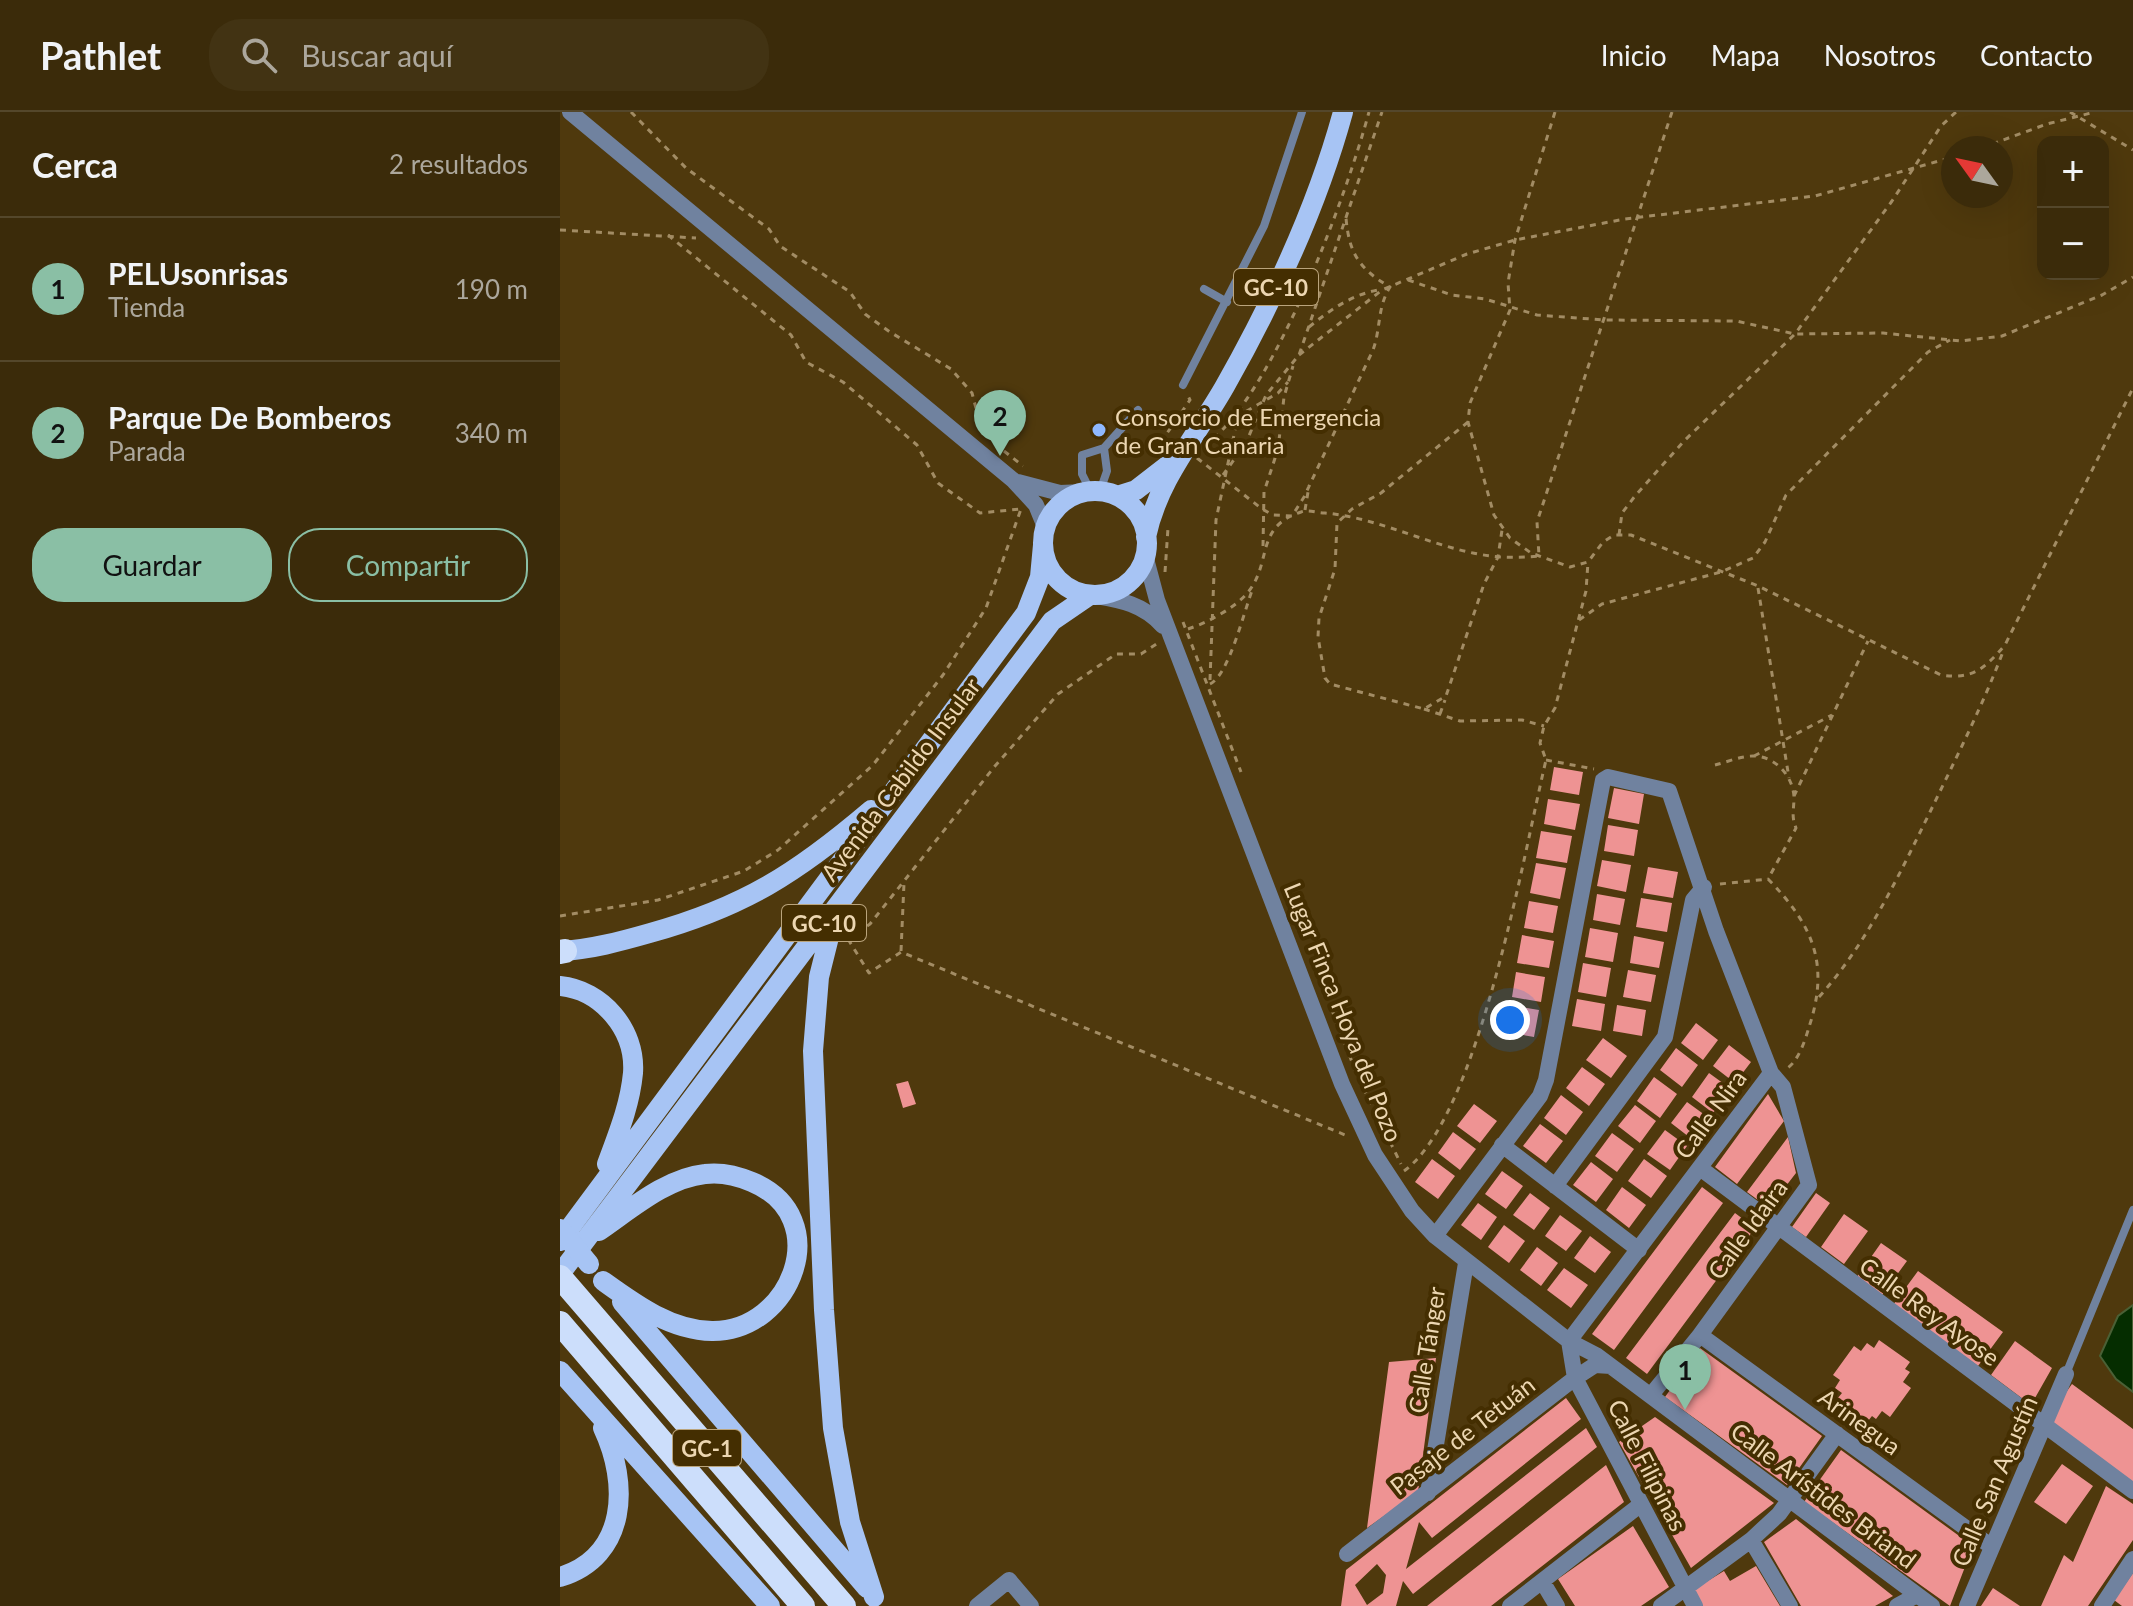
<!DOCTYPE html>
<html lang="es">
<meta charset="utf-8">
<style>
:root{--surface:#3b2b0a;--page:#423313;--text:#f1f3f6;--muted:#aca79c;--line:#54472b;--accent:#8abfa5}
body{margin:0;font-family:Lato,sans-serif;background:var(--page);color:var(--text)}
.controls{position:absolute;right:24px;top:24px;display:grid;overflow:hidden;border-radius:16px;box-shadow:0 8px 32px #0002}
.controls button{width:72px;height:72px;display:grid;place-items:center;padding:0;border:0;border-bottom:2px solid var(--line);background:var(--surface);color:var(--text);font:40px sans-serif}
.compass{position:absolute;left:1381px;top:24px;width:72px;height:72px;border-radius:50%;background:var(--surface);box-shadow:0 8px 32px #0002;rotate:303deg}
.you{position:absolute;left:950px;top:908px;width:28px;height:28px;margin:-20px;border:6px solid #fff;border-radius:50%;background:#1a73e8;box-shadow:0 0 0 12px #1a73e833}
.badge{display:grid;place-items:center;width:52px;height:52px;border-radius:50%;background:var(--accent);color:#111;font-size:26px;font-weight:700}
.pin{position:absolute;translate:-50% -66px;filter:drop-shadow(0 2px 4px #0008)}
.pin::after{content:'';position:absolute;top:42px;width:28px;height:24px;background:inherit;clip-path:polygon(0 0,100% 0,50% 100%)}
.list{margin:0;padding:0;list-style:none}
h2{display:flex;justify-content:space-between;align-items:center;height:104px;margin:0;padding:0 32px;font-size:34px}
h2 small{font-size:26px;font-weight:400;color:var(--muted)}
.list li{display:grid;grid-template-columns:52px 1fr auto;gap:24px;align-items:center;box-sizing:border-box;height:144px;padding:0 32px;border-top:2px solid var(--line)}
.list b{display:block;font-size:30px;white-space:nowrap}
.list p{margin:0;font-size:26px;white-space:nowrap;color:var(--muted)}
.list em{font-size:26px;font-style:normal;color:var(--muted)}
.actions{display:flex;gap:16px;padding:24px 32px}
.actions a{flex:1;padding:18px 0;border:2px solid var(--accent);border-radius:32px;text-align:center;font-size:28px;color:var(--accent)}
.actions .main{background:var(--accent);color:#111}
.icon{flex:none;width:44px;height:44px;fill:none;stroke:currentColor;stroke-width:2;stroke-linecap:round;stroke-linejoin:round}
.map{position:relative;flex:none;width:1573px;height:1494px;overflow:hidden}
header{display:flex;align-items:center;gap:48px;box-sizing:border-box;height:112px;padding:0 40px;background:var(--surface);border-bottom:2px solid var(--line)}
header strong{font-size:38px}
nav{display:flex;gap:44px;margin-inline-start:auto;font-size:28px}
.search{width:560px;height:72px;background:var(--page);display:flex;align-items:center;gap:20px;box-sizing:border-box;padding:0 28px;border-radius:32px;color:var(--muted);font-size:30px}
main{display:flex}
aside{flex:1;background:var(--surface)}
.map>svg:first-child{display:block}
.water{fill:#052d00;stroke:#4a6035;stroke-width:2}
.building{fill:#ee9393;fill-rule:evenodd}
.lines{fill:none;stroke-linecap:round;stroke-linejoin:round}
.path{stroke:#a28c64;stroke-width:3;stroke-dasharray:6 6;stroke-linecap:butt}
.lane{stroke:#70829f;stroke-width:8}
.street{stroke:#70829f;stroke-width:16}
.primary{stroke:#a7c4f4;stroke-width:20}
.highway{stroke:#ccdefb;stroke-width:24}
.primary-bridge{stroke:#a7c4f4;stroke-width:20}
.poi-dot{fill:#8fb8fd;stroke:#442e01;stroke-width:3}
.labels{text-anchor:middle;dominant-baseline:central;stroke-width:8;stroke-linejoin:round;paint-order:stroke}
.shield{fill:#442e01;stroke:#baa47c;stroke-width:2}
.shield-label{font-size:22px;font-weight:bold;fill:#ecd6b1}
.poi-label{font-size:24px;fill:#ecd6b1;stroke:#442e01;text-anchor:start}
.street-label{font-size:24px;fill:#ecd6b1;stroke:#442e01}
</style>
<header>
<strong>Pathlet</strong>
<div class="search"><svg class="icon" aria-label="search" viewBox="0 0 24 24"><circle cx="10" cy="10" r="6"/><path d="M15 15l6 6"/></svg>Buscar aquí</div>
<nav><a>Inicio</a><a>Mapa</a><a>Nosotros</a><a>Contacto</a></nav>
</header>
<main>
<aside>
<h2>Cerca<small>2 resultados</small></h2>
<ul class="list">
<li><span class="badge">1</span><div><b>PELUsonrisas</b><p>Tienda</p></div><em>190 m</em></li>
<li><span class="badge">2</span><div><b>Parque De Bomberos</b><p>Parada</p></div><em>340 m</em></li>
</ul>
<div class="actions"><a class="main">Guardar</a><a>Compartir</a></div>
</aside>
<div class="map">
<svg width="1573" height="1494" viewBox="0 0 1573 1494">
<rect width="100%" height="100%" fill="#4f390d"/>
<path class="water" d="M1573 1193V1280L1556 1267 1540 1244 1558 1204Z"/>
<path class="building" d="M994 655 1023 660 1019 683 990 678Z
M1054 676 1084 682 1079 712 1048 706Z
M988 687 1020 692 1015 718 984 712Z
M1048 713 1078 718 1074 744 1044 739Z
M981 719 1012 724 1007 751 976 746Z
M1042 748 1071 753 1066 780 1037 774Z
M976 751 1006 756 1000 787 970 781Z
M1088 755 1118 760 1113 786 1083 781Z
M1037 782 1065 787 1060 813 1033 808Z
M1081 786 1112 791 1107 820 1076 815Z
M969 789 998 794 993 821 964 816Z
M1030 816 1058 821 1053 850 1025 845Z
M962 823 994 829 989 856 957 851Z
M1074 824 1104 830 1099 856 1070 851Z
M1023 851 1051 856 1046 885 1018 880Z
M1068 858 1096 863 1091 890 1063 885Z
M956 860 985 865 981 890 952 885Z
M1017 887 1045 892 1041 919 1012 914Z
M950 893 979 898 974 925 946 920Z
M1057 893 1086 898 1082 924 1053 919Z
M1136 911 1158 928 1143 948 1121 931Z
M1043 926 1067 944 1051 966 1026 948Z
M1169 933 1191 950 1175 971 1153 954Z
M1116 936 1138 953 1122 975 1100 958Z
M1022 955 1045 972 1029 994 1006 976Z
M1149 961 1171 977 1153 1001 1132 985Z
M1094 965 1117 982 1100 1006 1077 989Z
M348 969 356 992 343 996 336 972Z
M1208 982 1224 1009 1177 1072 1155 1055Z
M1001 983 1023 1000 1006 1023 984 1006Z
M1127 990 1149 1006 1133 1028 1111 1011Z
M914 992 937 1009 920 1031 897 1014Z
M1075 993 1096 1009 1080 1031 1058 1014Z
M980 1012 1003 1029 986 1051 963 1034Z
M1105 1018 1127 1034 1110 1058 1087 1042Z
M893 1020 916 1037 900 1058 878 1041Z
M1052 1021 1074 1037 1057 1060 1035 1044Z
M1228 1025 1236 1061 1209 1096 1187 1080Z
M872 1047 895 1064 878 1087 855 1070Z
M1084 1047 1107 1064 1091 1086 1068 1069Z
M1031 1050 1053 1067 1036 1090 1013 1073Z
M942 1059 963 1074 946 1097 925 1082Z
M1062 1075 1086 1093 1069 1116 1046 1098Z
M1142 1075 1163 1091 1054 1238 1032 1222Z
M970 1081 990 1096 974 1118 953 1103Z
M1256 1081 1270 1091 1246 1125 1232 1115Z
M918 1091 937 1105 921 1128 901 1113Z
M1175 1101 1195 1116 1087 1262 1066 1246Z
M1284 1102 1308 1119 1284 1152 1261 1135Z
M1000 1103 1022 1119 1006 1139 985 1124Z
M944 1113 965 1129 949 1151 928 1135Z
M1030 1124 1051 1140 1035 1161 1014 1146Z
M1321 1131 1347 1149 1322 1183 1297 1165Z
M977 1135 998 1151 981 1174 960 1158Z
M1004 1156 1028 1173 1011 1196 987 1178Z
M1358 1159 1443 1220 1418 1254 1333 1193Z
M1319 1228 1350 1250 1345 1257 1350 1260 1343 1270 1351 1276 1330 1305 1322 1299 1316 1307 1312 1304 1308 1309 1277 1287 1282 1281 1275 1276 1280 1268 1273 1263 1294 1234 1301 1239 1307 1231 1314 1236Z
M1455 1229 1492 1256 1471 1293 1431 1263Z
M1140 1236 1262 1324 1227 1373 1105 1285Z
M876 1246 858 1380 807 1416 829 1250Z
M1512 1272 1573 1317V1370L1487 1307Z
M1006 1286 1021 1307 872 1426 859 1410 846 1457 1026 1316 1037 1335 853 1482 843 1469 836 1494H781L786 1458ZM817 1452 826 1463 823 1481 807 1493 795 1473Z
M1095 1305 1214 1391 1131 1456 1059 1330Z
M1281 1338 1413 1434 1390 1494 1244 1390Z
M1502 1352 1533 1374 1506 1412 1474 1390Z
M1046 1353 1064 1390 931 1494H867Z
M1546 1374 1573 1392V1428L1528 1494H1481L1504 1443 1513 1450Z
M1236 1407 1333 1484 1315 1494H1241L1204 1430Z
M1073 1414 1109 1475 1081 1494H1015L998 1467Z
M1196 1454 1220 1494H1143L1133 1478 1164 1459 1170 1469Z
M1573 1461V1494H1562L1554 1488Z
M1433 1476 1460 1494H1421Z"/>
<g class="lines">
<path class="path" d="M71 0 126 56 209 117 220 134 290 180 305 202 330 220 391 257 412 281 417 300 438 336
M995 0 955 128 948 171 950 198 910 291 908 310 934 403 950 426 971 441 1010 455 1028 450 1043 430 1054 423H1071L1198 474 1381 563C1413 568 1425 556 1445 533L1573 276
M1510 0 1573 38
M1421 36 1487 12 1535 0
M0 118 136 126
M108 123 231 223 246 250 283 270 357 333 378 371 420 401 461 397
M848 168 892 183 925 187 977 203 1044 208 1176 209 1235 222 1323 221 1401 229 1442 224 1542 183 1573 165
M749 215C770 198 791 183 818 178
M739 243 822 178 907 142 955 128 1065 107 1255 84 1393 45
M908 310 821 381 792 397 777 411 775 457 759 506 758 525 765 566 770 572 864 597 886 584 924 472 938 445 942 418
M654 326C718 269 786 85 809 0
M444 339 463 354
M594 340 630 288 628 284
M637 346 702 397 713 403 732 404 744 385 813 238C821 216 817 196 830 175 799 157 789 141 786 106
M663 363 686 331 706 283 739 243 822 0
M745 398 749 374
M1059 423 1062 401 1075 384 1124 329 1235 222 1332 89 1381 14 1396 0
M703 434 704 380 718 337 724 285 733 254
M605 460 608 416
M1198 476 1229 666
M1019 508 1042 492 1161 460 1193 446 1205 430 1226 383 1368 240 1390 228
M623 510 681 660
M628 517C649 510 682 493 693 473 710 445 698 414 741 400 748 397 756 401 765 401 819 406 865 432 918 442 939 446 959 446 979 444L977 410 1112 0
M650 568 656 408 678 304 718 281 728 270
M650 572C669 563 684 499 693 476
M864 597 900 609 962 608 984 614
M880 602 885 588
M1194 644 1272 603
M986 648 1034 657
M1155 653C1167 650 1181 644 1193 644 1215 644 1233 664 1234 685 1234 698 1231 704 1236 716L1208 767
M1234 684 1308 529
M1160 772 1208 767C1253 813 1270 852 1249 915 1245 929 1238 950 1226 957
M0 804 98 788 184 759 218 738 313 653 383 563 426 496 461 397
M287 827 310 812 435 654 498 582 556 542H581L598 531
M288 827 309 861 341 840 790 1025
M341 839 344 771
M1259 885C1308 830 1338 765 1370 700 1396 646 1423 593 1444 537
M772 898 797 963 841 1052
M844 1059C919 1005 964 740 986 648L980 631 984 614 995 596 1026 479 1028 450"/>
<path class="lane" d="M644 177 667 190
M623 273 704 114 742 0
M540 379 547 359 544 336
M531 380 522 362V343L544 336 578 298
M1506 1262 1573 1098"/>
<path class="street" d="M10 0 453 368 476 393 485 415
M458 370 500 381 523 380
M585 443 597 488 782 972 815 1043 852 1099 875 1124 1009 1229 1036 1243 1372 1494
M530 483C559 488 582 491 603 514
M942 1033 1079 1138
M1140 1056 1573 1379
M995 1074 1105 925 1133 788 1144 775
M875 1124 980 984 986 968 1043 668 1048 665 1109 679 1156 819 1211 961 1223 975 1249 1073 1140 1223 1091 1283
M1140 1223 1432 1435
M1009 1229 1211 961
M1009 1229 1015 1266 1135 1494
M868 1381 906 1151
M1191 1428 1230 1494
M787 1442 1015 1266 1035 1253 1051 1254
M982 1469 997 1494
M417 1494 449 1468 471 1494
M950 1494 1080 1393
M1101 1494 1191 1428 1219 1402 1277 1322
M1337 1494 1357 1483
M1407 1494 1506 1262
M1542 1494 1573 1447"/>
<path class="primary" d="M483 431a52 52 0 1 1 104 0a52 52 0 1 1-104 0Z
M557 384 576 378 607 354
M586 425C598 367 636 325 665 274 713 189 757 95 783 0
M274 805 259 865 253 939 264 1198 273 1316 290 1410 314 1485
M0 839C29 838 62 829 90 821 184 795 237 761 311 698
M0 874C42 878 76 918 73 961 70 993 58 1022 47 1052
M39 1119C70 1098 106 1066 145 1062 161 1060 178 1064 192 1070 276 1105 232 1220 152 1219 110 1218 75 1192 43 1169
M0 1129 466 501 480 465 483 433
M0 1162 492 509 530 483
M62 1190 307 1476
M0 1259 210 1494
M0 1465C68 1444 69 1371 43 1316"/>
<path class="highway" d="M0 840 5 839
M0 1165 284 1494
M0 1211 243 1494"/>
<path class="primary-bridge" d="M0 1117 29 1152"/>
</g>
<circle class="poi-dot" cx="539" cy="318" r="8"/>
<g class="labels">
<g class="shield">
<rect x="674" y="157" width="84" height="36" rx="6"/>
<rect x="222" y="793" width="84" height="36" rx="6"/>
<rect x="113" y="1318" width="68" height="36" rx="6"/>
</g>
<g class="shield-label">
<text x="716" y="175">GC-10</text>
<text x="264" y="811">GC-10</text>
<text x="147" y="1336">GC-1</text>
</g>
<g class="poi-label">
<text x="555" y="304">Consorcio de Emergencia<tspan x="555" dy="28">de Gran Canaria</tspan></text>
</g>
<g class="street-label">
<text transform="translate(340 667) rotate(-53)">Avenida Cabildo Insular</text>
<text transform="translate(784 900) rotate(68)">Lugar Finca Hoya del Pozo</text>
<text transform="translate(1150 1002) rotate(-54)">Calle Nira</text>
<text transform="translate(1187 1117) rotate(-54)">Calle Idaira</text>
<text transform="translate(1370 1199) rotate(36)">Calle Rey Ayose</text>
<text transform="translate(866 1238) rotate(-81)">Calle Tánger</text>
<text transform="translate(1300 1309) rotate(36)">Arinegua</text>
<text transform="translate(902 1323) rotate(-38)">Pasaje de Tetuán</text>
<text transform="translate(1088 1353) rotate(63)">Calle Filipinas</text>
<text transform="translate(1434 1369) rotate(-67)">Calle San Agustín</text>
<text transform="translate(1264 1383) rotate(37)">Calle Arístides Briand</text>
</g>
</g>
</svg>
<div class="controls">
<button>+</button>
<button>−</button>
</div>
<svg class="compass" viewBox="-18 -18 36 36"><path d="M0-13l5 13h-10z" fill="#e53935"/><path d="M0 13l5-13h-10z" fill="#aca79c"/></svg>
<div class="you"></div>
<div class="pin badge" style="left:1125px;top:1298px">1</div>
<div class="pin badge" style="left:440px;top:344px">2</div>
</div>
</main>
